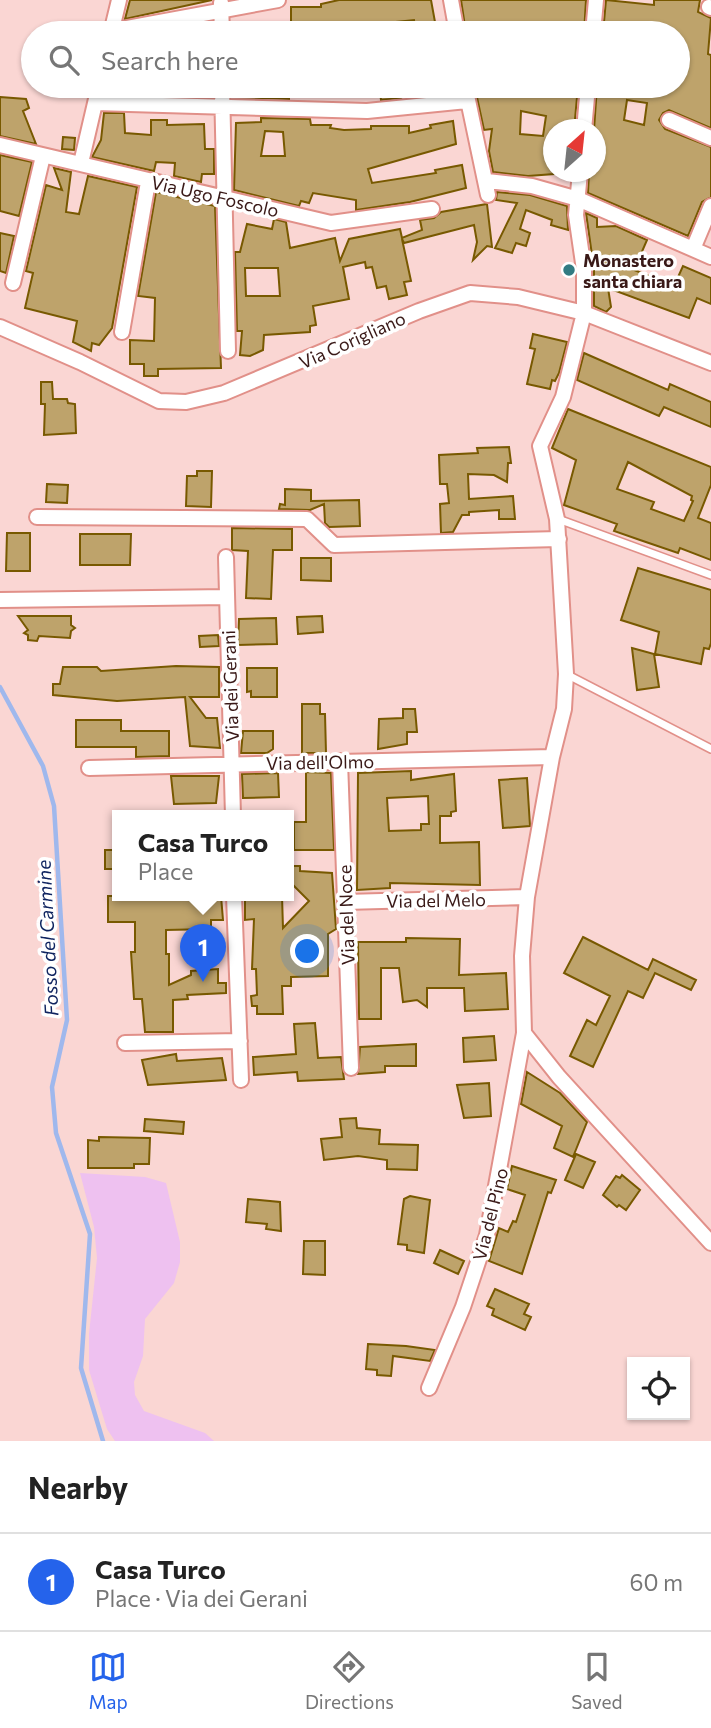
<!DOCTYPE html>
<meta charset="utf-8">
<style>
:root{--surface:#fff;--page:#f2f2f2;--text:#222;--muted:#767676;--line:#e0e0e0;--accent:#2563eb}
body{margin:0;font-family:Commissioner,sans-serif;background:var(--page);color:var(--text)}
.controls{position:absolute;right:21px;bottom:21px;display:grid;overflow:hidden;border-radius:0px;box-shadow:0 2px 5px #0004}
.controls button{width:63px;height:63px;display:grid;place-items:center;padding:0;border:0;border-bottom:2px solid var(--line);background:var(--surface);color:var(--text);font:35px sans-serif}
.compass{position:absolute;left:543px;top:119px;width:63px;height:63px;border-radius:50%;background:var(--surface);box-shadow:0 2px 5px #0004;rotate:27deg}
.you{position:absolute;left:308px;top:952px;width:24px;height:24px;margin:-18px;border:5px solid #fff;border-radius:50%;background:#1a73e8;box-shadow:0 0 0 10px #1a73e833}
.badge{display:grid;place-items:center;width:46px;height:46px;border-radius:50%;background:var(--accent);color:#fff;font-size:23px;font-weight:700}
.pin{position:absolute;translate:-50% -58px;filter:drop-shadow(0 2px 4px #0008)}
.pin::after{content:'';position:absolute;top:37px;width:24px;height:21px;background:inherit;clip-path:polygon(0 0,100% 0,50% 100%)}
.popup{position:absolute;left:112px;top:810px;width:182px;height:91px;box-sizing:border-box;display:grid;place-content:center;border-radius:0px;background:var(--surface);filter:drop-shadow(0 2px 5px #0005);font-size:23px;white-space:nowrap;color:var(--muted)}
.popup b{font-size:26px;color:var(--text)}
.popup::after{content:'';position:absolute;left:50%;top:100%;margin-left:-14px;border:14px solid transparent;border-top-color:var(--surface)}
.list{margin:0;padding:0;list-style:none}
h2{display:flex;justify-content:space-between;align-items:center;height:91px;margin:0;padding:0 28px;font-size:30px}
h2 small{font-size:23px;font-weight:400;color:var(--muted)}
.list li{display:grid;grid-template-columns:46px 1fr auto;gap:21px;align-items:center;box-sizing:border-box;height:98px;padding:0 28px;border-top:2px solid var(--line)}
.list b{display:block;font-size:26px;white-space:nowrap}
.list p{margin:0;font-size:23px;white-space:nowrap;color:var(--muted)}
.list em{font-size:23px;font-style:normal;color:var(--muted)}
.icon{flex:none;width:38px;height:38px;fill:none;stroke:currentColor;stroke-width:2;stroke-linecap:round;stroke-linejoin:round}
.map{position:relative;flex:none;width:711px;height:1441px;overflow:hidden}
.search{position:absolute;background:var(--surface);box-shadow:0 2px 5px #0004;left:21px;right:21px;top:21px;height:77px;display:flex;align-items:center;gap:18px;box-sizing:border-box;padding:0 24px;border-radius:38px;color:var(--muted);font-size:26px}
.sheet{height:189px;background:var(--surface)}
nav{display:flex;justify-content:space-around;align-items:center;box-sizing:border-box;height:98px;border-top:2px solid var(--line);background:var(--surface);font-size:19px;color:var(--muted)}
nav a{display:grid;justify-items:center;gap:4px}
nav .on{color:var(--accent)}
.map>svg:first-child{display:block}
.green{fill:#eec1f0}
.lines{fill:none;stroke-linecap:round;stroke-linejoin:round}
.stream{stroke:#9fb8ed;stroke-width:4.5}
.building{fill:#bea36b;stroke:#785900;stroke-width:2;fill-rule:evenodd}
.lane-casing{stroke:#e19089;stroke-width:10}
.street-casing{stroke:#e19089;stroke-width:18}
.lane{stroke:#fff;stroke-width:7}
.street{stroke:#fff;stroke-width:14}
.poi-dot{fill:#327b82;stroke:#fff;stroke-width:2.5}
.labels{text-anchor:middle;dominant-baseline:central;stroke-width:7;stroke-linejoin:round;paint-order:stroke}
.street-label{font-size:18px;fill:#391917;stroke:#fff}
.poi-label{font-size:18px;font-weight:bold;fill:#391917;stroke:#fff;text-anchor:start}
.water-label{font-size:19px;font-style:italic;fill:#0e235f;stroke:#fff}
</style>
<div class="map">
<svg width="711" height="1441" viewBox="0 0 711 1441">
<rect width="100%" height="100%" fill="#fad6d3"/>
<path class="green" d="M80 1173 145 1177 166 1183 180 1242V1262L174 1283 145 1319 143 1356 134 1382 135 1395 144 1411 205 1433 214 1441H115L107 1429 89 1370V1334L97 1258 94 1227Z"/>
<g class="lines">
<path class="stream" d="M0 687 43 766 54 806 67 1020 52 1087 56 1133 90 1234 81 1368 103 1441"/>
</g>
<path class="building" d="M130 0H212L125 19Z
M339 0H431L437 33H416L414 20 377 24 378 33H249V24L291 23V7H321V4Z
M461 0H586L584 33H466Z
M606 0 654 5V0H700L698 12 711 18 708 54 711 55V128L669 110 663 113 659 120 665 129 711 147V197L702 202 688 236 588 193 589 172H596L594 130 597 86 653 91V86H678V33H666V27L609 22 607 33H603ZM627 100 647 103 644 125 624 120Z
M111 86H212L213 97 110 94Z
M232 86H289V99L232 97Z
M379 86H396L401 98 381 100Z
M425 86H446L447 93 427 95Z
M480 86H578L574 130H554V174L528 176 493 172 489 151 492 129 484 130 475 88 480 89ZM521 111 546 116 543 136 520 134Z
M0 97 26 99 29 108 23 111 36 144 0 136Z
M104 113H124L125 133 151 135V120H167V125L204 124 205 149H214V174H202L201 182 174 176 175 163 156 162 154 171 92 157 101 140Z
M261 118 310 119 311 125H331L330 128 344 130 371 129V126H409V133L431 128 430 125 453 121 456 144 368 169 372 183 436 173 435 170 462 165 466 188 410 202 356 210V200L313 193 309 203 301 201 299 206 234 190 236 123 261 122ZM265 131 283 132 285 156H261Z
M63 137 75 138 74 150 62 149Z
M0 155 32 162 19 216 0 211Z
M54 168 71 172 66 212 79 214 88 176 137 187 112 328 99 345 92 343 91 351 73 342 77 321 25 308 33 273 26 271 46 185 62 190Z
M156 192 215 206 221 368 158 369V376H144V364H130V340L154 341 155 298 138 296Z
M497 192 530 195 567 206 568 230 551 225 552 220 526 210 520 229 530 233 526 246 516 243 512 253 495 248 517 203 496 200Z
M487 204 492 247 487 246 473 260 477 242 474 225 404 243 402 239 411 281 404 282 407 295 389 299 386 286 377 288 372 267 366 268 365 262 343 267 349 299 313 306 316 325 310 326V332L264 335 263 350 250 356 240 355 242 331H237L235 252H240L247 224 272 229 274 219 286 222 290 248 335 238 340 261 349 239 400 229 402 238 422 230 420 220 434 218 441 212ZM245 268H278L280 296H246Z
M586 213 597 218V227L616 226 647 240 634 270 674 286 683 266 711 278V304L697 298 689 318 608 288 611 307 606 312 594 306V269Z
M0 233 14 236 6 273 0 271Z
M533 334 567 342 559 373 555 381 552 380 550 389 527 384 535 349 530 348Z
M584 353 668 390 670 384 711 402V427L664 407 659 416 577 380Z
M41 382H52L53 399H67L68 403 75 404 76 433 44 435 45 404H41Z
M568 409 711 467V485L698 518 711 523V560L680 548 678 553 640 540 614 531 617 524 564 505 576 460 552 448ZM628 462 692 496 691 500 693 501 684 521 651 509 654 502 617 489Z
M509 447 511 463H508L507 482 494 475 468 474 469 499 513 496 515 519H499V510L469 512V515H462L453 532 441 533 440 504 449 503 447 484H440L439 455 478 453 477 448Z
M197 471H212L211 507 186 506 187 476H197Z
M47 484 68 485 67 503 46 502Z
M285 489 311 490V501L359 500 360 526 329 527 325 523 324 504 310 510 279 509 280 504 285 505Z
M232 528 292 529V550H273L271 599 246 598 248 551 232 550Z
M7 533H30V571H6Z
M80 534H131L130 565H80Z
M301 558H331V581L301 580Z
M638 568 711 590V643L709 649 704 648 701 664 655 654 659 632 621 620Z
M18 616H71V625L75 628 71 631 70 638 39 636 37 641 28 640V635L24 633 28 630Z
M322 616 323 632 298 634 297 617Z
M276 618 277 644 238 645 239 619Z
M218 635 219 646 200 647 199 636Z
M632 648 654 654 659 687 637 690Z
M176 666 219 667V697H190L206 718H217L220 748 190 746 185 697 117 701 53 695V684H60L63 667H97L101 671Z
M247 668H277V697H251V691L247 692Z
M302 704H320V714H325L326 753H302Z
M403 709H415L417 732H407V744L378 749 379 719 403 718Z
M76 720H121V731H169V756L136 757V747H76Z
M243 731H273V749L267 753H241Z
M411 771V780L454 774 456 811 451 812V816H440V843L479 842 480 885 390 883V888L357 890 358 773ZM428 796 429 824H421V830L389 831 387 798Z
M306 772 331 773 334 850H294V822H306Z
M278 773 279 797 243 798 242 774Z
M171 776H219L216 803 174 804Z
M527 778 530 826 503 828 499 780Z
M105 850H117V869H105Z
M289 866H300V871L332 873 336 929 328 934V976L291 977V986H282L283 1014H257V1006H252L251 996 257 995 256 969H252L254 919 245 920V896H282L283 928 309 901 289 881Z
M108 896H221L223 920H211V929L166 930V954H169V985L191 975V971L218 969V983H226V993L187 995 188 999 173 1000V1032H145L142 999H134L131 952H135V922H108Z
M583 937 648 970 653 959 696 980 691 990 655 973 643 998 628 991 593 1067 570 1056 587 1020 596 1025 610 996 564 973Z
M406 938 460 939 459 975 506 973 508 1009 465 1011 464 988H427V1007L417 1000 403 1002 399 968H381V1019H359L358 942H406Z
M315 1023 318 1058 341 1057 344 1079 298 1081 297 1072 254 1075 253 1057 296 1054 294 1024Z
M494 1036 496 1060 464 1062 463 1038Z
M416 1044V1066H385V1072L358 1074 360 1047Z
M176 1054 177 1061 222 1058 226 1080 148 1085 142 1060Z
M527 1072 560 1093 587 1122 573 1157 554 1148 562 1126 521 1104Z
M489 1083 491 1116 464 1118 457 1085Z
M356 1118 357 1128 380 1130 379 1144 418 1145 417 1170 387 1169V1160L358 1156 324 1160 321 1139 342 1137 340 1119Z
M145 1119 184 1122 183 1134 144 1131Z
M99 1137 150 1138 149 1164H134V1168H88V1140L99 1141Z
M576 1154 595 1162 583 1188 565 1180Z
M512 1166 556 1180 551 1193 548 1192 522 1274 489 1261 499 1228 508 1232 513 1221 516 1222 525 1195 507 1189Z
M622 1175 640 1190 626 1210 619 1205 617 1207 603 1195 616 1176 620 1178Z
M410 1196 430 1200 424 1253 407 1250V1245L398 1244 404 1199Z
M248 1199 280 1202 281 1231 266 1229 267 1224 246 1222Z
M304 1241H325V1275L303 1274Z
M440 1250 464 1261 458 1274 434 1263Z
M495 1289 529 1304 524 1314 531 1317 525 1330 492 1315 494 1309 487 1306Z
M368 1344 406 1346 435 1350 430 1361 393 1356 391 1376 377 1375V1370L366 1369Z"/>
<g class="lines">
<g class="lane-casing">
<path id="lane" d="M558 519 711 575
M566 674 711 749"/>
</g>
<g class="street-casing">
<path id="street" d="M451 0 457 33
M221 3 222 33
M709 7 711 8
M111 31 278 0
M111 33 119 0
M593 33 596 0
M222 86 228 351
M465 86 488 195
M95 103 367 111 467 101
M669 120 711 138
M584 130 588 86
M0 145 331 223 432 209
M81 163 99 86
M580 172 576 215 584 270V313L563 397 540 446 557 519 566 674 564 709 552 757 527 897 522 956 524 1033 559 1077 711 1243
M487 181 532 186 578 199 711 257
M693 249 711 206
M13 283 43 156
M0 327 80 362 159 401 186 402 224 393 419 311 470 293 518 297 584 313 711 363
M122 332 148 182
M37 517 307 519 334 545 559 539
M226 557 233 816
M0 600 227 597
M340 761 351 1068
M89 768 552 757
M234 896 241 1080
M345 902 527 897
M125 1043 240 1041
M429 1388 463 1307 487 1235 524 1033"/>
</g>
<use href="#lane" class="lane"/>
<use href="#street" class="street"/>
</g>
<circle class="poi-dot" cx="569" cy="270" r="7"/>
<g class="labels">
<g class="street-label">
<text transform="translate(215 196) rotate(13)">Via Ugo Foscolo</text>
<text transform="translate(352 340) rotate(-24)">Via Corigliano</text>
<text transform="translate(230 686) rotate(-92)">Via dei Gerani</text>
<text transform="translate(320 762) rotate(-1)">Via dell'Olmo</text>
<text transform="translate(436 900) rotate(-1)">Via del Melo</text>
<text transform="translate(346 915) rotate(-92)">Via del Noce</text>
<text transform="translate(490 1214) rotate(-76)">Via del Pino</text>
</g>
<g class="poi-label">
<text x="583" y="260">Monastero<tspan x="583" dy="21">santa chiara</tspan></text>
</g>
<g class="water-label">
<text transform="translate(47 938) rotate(-93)">Fosso del Carmine</text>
</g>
</g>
</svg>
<div class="controls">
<button><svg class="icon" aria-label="locate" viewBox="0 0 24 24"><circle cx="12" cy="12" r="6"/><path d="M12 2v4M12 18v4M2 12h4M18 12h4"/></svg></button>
</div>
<svg class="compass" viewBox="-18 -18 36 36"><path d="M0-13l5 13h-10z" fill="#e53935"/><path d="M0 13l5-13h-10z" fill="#767676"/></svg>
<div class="you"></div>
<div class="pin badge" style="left:203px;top:982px">1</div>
<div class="popup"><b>Casa Turco</b>Place</div>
<div class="search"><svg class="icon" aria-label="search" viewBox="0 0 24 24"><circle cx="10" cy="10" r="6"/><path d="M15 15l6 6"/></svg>Search here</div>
</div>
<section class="sheet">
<h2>Nearby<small></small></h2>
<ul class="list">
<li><span class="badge">1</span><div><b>Casa Turco</b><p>Place · Via dei Gerani</p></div><em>60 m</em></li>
</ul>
</section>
<nav>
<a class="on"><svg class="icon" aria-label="map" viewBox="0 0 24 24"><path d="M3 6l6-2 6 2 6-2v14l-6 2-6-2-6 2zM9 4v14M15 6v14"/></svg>Map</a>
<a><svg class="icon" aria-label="directions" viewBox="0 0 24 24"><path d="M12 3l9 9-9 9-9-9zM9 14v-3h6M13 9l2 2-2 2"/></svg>Directions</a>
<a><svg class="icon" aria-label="saved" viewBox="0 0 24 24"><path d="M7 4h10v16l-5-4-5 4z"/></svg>Saved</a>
</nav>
